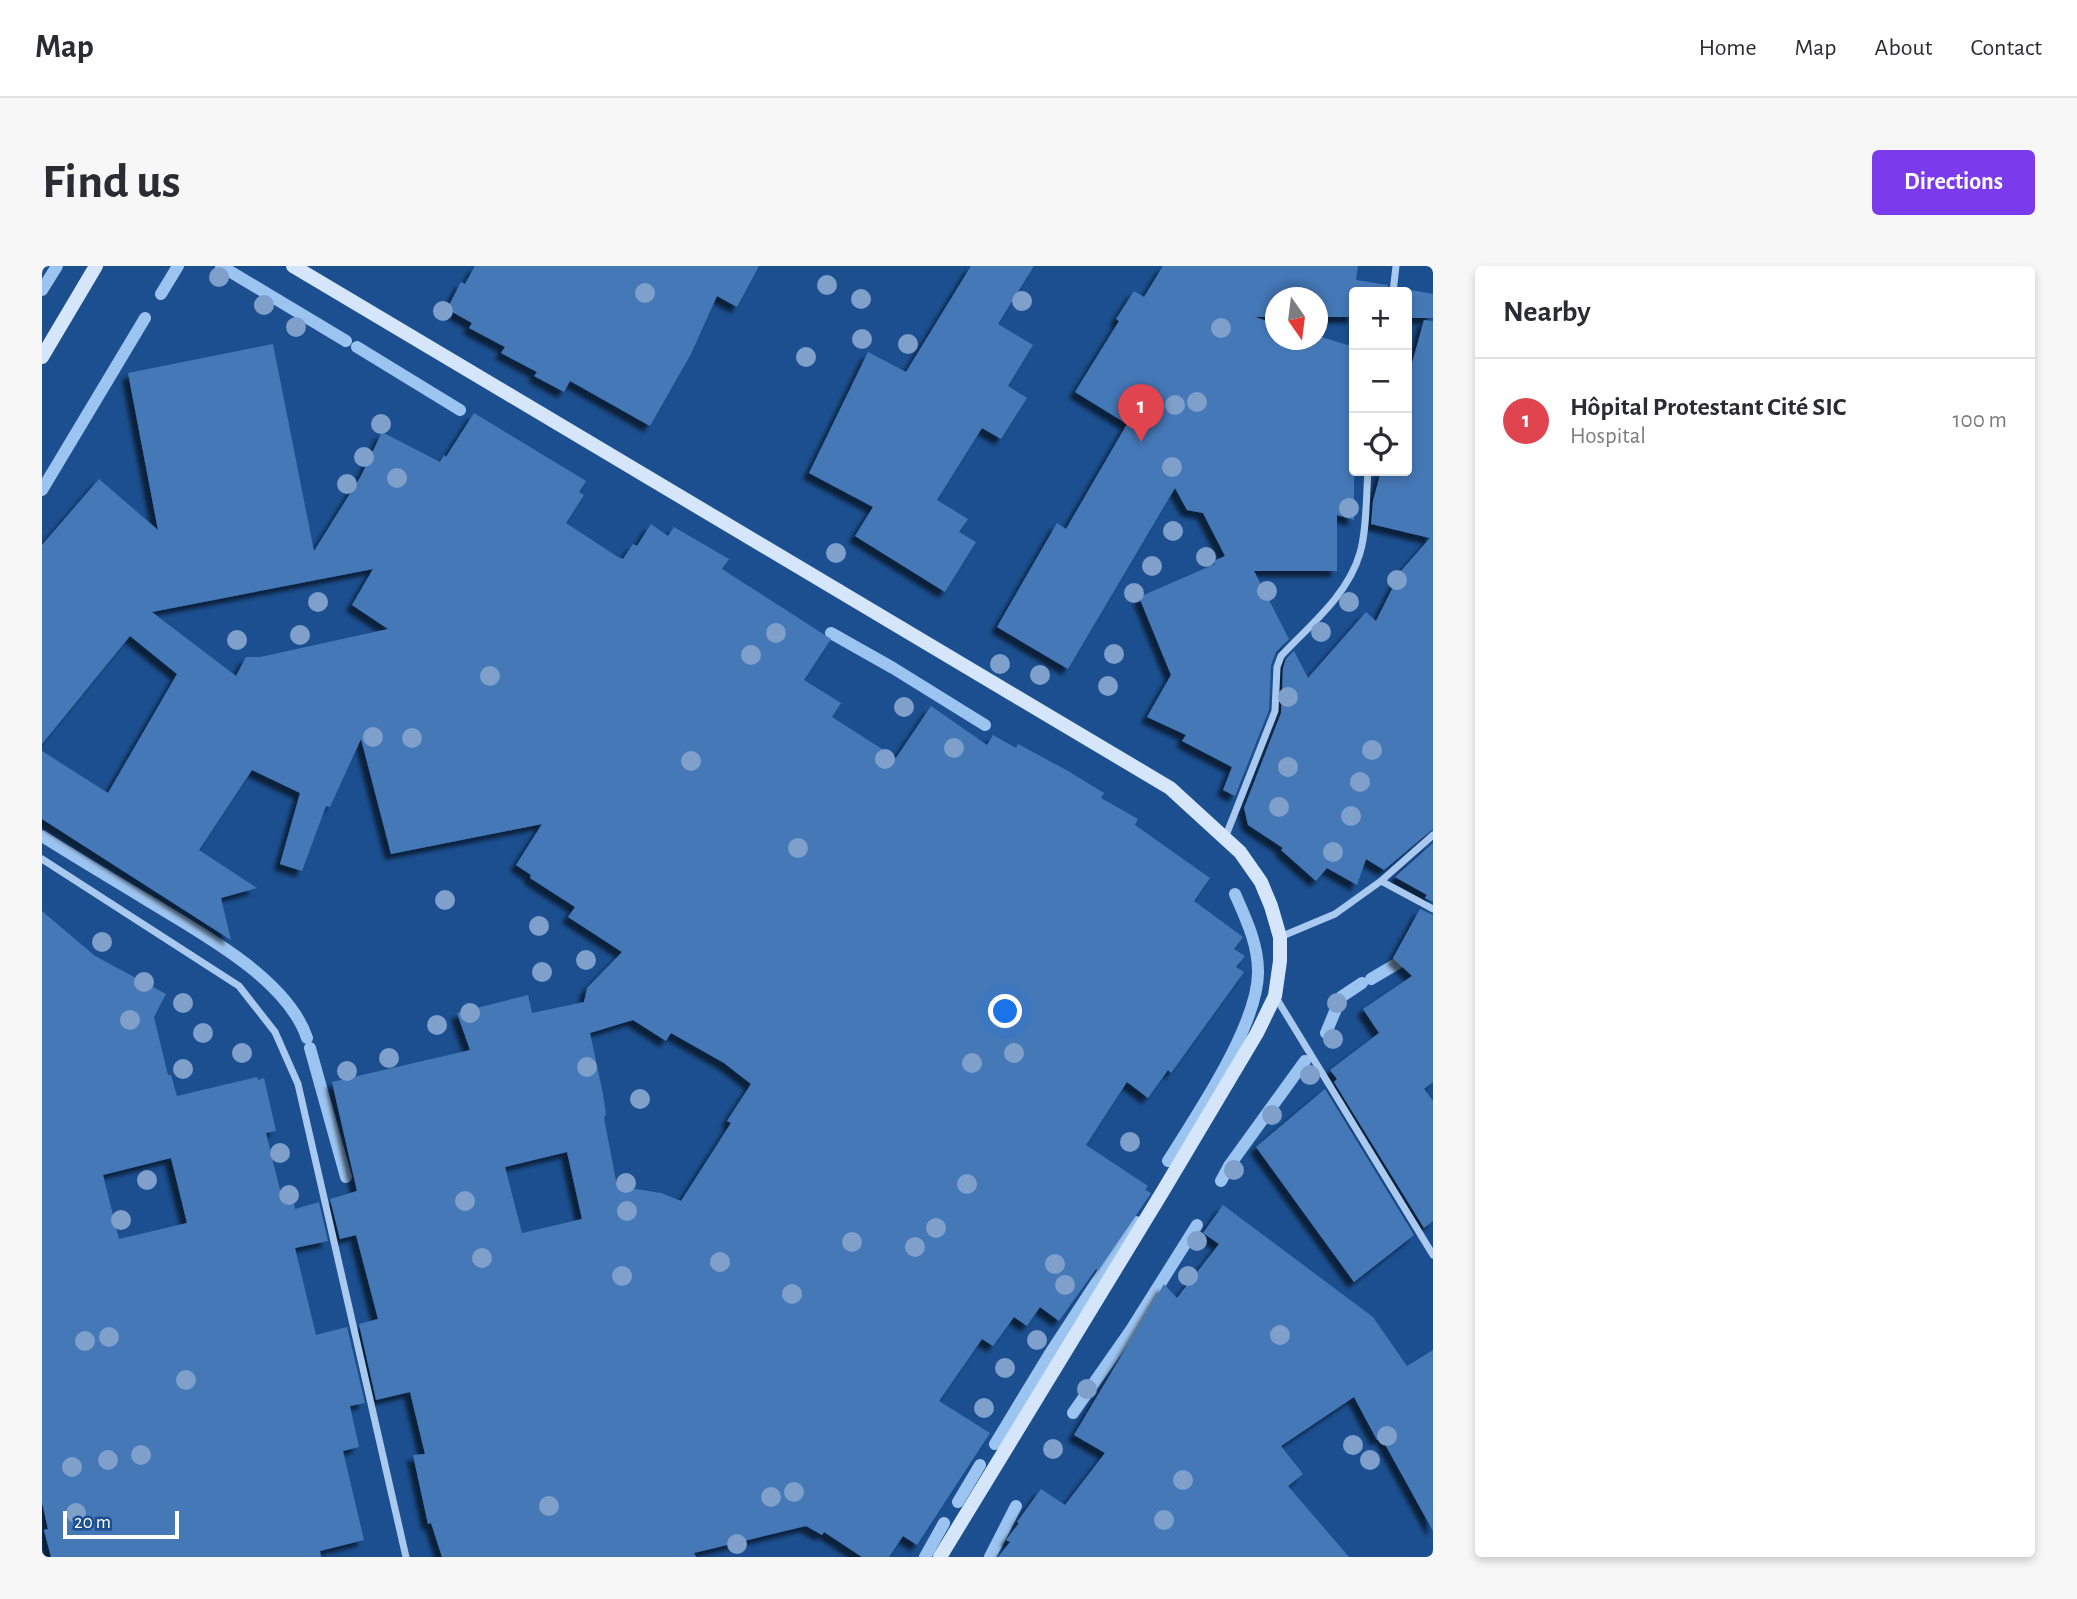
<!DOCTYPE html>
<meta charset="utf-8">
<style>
:root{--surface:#fff;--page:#f7f7f7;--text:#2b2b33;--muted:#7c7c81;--line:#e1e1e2;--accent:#7c3aed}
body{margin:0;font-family:"Alegreya Sans",sans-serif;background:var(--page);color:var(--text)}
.controls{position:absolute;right:21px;top:21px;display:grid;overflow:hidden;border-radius:7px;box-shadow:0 4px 10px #0003}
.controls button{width:63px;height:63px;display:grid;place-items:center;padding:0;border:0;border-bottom:2px solid var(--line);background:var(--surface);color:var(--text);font:35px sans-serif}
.compass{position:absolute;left:1223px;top:21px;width:63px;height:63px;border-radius:50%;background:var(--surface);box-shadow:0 4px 10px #0003;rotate:166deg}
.scale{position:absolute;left:21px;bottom:18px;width:116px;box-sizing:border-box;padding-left:7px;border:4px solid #fff;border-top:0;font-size:19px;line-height:24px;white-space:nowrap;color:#fff;-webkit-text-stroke:5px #1b4f8f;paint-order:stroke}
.you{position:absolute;left:964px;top:746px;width:24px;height:24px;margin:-18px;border:5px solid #fff;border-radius:50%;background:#1a73e8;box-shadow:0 0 0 10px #1a73e833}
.badge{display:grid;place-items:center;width:46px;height:46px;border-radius:50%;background:var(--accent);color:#fff;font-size:23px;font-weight:700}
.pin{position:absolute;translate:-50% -58px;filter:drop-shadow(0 2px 4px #0008)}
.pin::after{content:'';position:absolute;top:37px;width:24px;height:21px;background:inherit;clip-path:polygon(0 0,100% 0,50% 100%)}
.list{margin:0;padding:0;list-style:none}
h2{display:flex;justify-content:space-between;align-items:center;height:91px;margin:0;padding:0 28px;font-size:30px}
h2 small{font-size:23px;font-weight:400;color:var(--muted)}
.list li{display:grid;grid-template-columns:46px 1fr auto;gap:21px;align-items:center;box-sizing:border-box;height:126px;padding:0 28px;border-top:2px solid var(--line)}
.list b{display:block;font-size:26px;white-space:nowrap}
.list p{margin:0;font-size:23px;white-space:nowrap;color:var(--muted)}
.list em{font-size:23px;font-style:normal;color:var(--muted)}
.icon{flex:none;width:38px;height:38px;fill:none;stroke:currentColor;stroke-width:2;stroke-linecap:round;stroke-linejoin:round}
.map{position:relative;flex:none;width:1391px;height:1291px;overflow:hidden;border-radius:7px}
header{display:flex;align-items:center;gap:42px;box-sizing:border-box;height:98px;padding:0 35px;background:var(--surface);border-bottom:2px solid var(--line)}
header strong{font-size:33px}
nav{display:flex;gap:38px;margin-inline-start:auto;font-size:24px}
.intro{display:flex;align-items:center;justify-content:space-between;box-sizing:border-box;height:168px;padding:0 42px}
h1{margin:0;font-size:49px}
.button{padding:18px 32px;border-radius:7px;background:var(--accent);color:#fff;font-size:24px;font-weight:700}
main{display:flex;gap:42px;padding:0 42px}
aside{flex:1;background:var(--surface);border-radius:7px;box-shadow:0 4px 10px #0003}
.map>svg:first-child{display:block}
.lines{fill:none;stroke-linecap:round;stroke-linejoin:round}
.stream{stroke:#9cc4f0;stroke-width:12}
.building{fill:#4478b7;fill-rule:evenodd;filter:url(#shadow)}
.street{stroke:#a9c9ee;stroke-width:7}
.secondary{stroke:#d6e6fa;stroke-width:14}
.tree{fill:#7ea0ca}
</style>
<header>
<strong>Map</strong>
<nav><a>Home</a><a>Map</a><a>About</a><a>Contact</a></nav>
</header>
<div class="intro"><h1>Find us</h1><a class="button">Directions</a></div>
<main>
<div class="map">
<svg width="1391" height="1291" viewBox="0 0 1391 1291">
<defs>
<filter id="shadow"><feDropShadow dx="-6" dy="6" stdDeviation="2" flood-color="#0009"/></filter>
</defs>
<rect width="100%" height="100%" fill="#1b4f8f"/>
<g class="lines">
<path class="stream" d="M179 0 304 75
M0 24 15 0
M119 28 136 0
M315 81 418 144
M0 224 103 52
M789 367 851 402 943 459
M0 570C35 592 70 613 105 634 157 666 245 712 265 772
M1329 713 1356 697
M1284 767 1299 731 1320 717
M268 782 304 911
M1126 895C1154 850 1217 758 1216 705 1216 678 1204 653 1193 628
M1179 915 1187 900 1263 795
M1031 1147 1089 1064 1155 959
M953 1178 1007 1089 1094 956
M916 1236 938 1199
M883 1291 902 1257
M948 1291 974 1240"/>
</g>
<path class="building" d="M433 0H717L695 41 675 30 649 88 608 160 528 115 522 126 492 110 495 106 459 87 463 81 427 62 430 57 405 43 419 16 423 18Z
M929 0H992L956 58 991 79 966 120 985 132 959 173 940 162 895 234 926 253 917 266 934 276 903 326 813 270 831 241 767 207 826 86 864 106Z
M1121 0H1316L1314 14 1346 19 1345 26H1312V51H1276V32H1234V51H1213L1234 58V74H1276V70L1312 81V254L1295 249V305H1212L1247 373 1234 386 1229 399 1227 444 1193 530 1181 524 1190 501 1140 475 1144 469 1105 451 1129 409 1097 331 1173 298 1172 295 1183 290 1161 247 1145 244 1133 222 1026 403 955 361 1015 257 1024 263 1085 158 1033 126 1077 55 1074 53 1092 25 1102 31Z
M1358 22 1391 28V52H1365V26H1357Z
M1382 54 1391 55V563L1342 604 1324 593 1315 619 1285 602 1274 615 1239 584 1241 582 1206 559 1202 542 1239 447 1241 402 1244 393 1252 385 1266 412 1324 346 1334 355 1359 305 1388 272 1329 258 1331 235 1339 205H1365V115Z
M231 78 272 285 319 210 340 166 398 196 402 189 404 191 432 147 544 215 537 226 542 229 524 257 576 291 581 293 591 278 595 280 609 258 626 270 632 261 687 293 680 303 789 373 762 414 799 437 790 451 854 492 889 440 945 479 951 469 974 482 976 478 1026 505 1062 527 1059 532 1096 553 1093 559 1168 612 1152 635 1201 671 1192 683 1203 690 1194 701 1202 706 1129 807 1126 804 1106 832 1085 816 1044 879 1106 920 1103 924 1109 927 1099 942 1056 1005 1054 1003 1017 1055 998 1041 985 1060 972 1051 951 1080 940 1073 897 1135 948 1167 875 1279 861 1270 847 1291H820L782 1266 780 1269 764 1260 652 1287 654 1291H400L389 1257 386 1258 371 1189 383 1188 368 1126 334 1134 317 1058 336 1053 314 969 298 973 288 933 315 925 290 816 428 784 415 747 486 729 490 747 542 736 545 722 580 686 526 651 533 641 488 612 489 609 474 599 500 558 349 588 319 473 288 541 284 540 260 605 238 598 258 527 210 504 157 584 215 622 179 632 189 674 0 553V485L66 527 135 408 88 370 0 478V279L57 213 116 264 86 107ZM331 303 310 339 346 363 218 391H204L194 410 110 346ZM591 754 624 775 629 767 682 797 709 818 685 855 689 857 639 935 619 927 575 920 562 852 564 848 561 828 548 767ZM525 886 540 953 480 967 463 901Z
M1391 577V636L1383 632 1385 629 1353 611Z
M1378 643 1391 649V816L1382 823 1391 835V955L1382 962 1292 816 1295 813 1288 804 1337 767 1321 743 1370 710 1351 692Z
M0 645 53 690 124 728 112 751 126 809H129L135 830 215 811 216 814 222 812 234 865 224 867 240 932 250 929 253 943 277 936 286 975 253 982 274 1069 305 1061 323 1137 308 1140 317 1181 301 1185 322 1274 278 1285 279 1291H9L2 1264 6 1263 0 1236ZM129 892 145 957 77 973 61 909Z
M1283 823 1372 969 1312 1016 1214 881Z
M1181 939 1331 1051 1365 1100 1391 1084V1265L1339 1171 1335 1174 1312 1131 1239 1180 1261 1208 1246 1220 1307 1291H956L968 1276 964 1274 977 1257 975 1256 999 1223 1023 1239 1063 1187 1032 1169 1122 1018 1135 1032 1177 978 1161 967Z"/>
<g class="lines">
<path class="street" d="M1351 26 1354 0
M1183 572 1233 445 1235 401 1239 390C1268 359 1306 329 1318 287 1325 263 1324 230 1326 205
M0 593 197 720 233 766 256 818 364 1291
M1339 615 1391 643
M1238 671 1293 648 1339 615 1391 569
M1233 730 1391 989"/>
<path class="secondary" d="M251 0 1128 522 1198 586 1219 616 1229 640 1238 671V695L1233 730 1215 767 1121 925 898 1291
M0 91 54 0"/>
</g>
<g class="tree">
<circle cx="177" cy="11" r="10"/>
<circle cx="785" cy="19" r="10"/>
<circle cx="603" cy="27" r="10"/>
<circle cx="819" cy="33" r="10"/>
<circle cx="980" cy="35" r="10"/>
<circle cx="222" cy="39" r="10"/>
<circle cx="401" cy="45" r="10"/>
<circle cx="254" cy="61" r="10"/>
<circle cx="1179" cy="62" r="10"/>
<circle cx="820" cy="73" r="10"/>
<circle cx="866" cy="78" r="10"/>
<circle cx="764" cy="91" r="10"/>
<circle cx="1155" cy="136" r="10"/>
<circle cx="1133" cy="139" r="10"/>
<circle cx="339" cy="158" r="10"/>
<circle cx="322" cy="191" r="10"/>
<circle cx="1130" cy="201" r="10"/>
<circle cx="355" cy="212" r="10"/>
<circle cx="305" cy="218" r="10"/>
<circle cx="1307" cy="242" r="10"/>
<circle cx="1131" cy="265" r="10"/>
<circle cx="794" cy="287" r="10"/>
<circle cx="1164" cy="291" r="10"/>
<circle cx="1110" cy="300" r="10"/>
<circle cx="1355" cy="314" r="10"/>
<circle cx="1225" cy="325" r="10"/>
<circle cx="1092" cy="327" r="10"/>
<circle cx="276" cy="336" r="10"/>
<circle cx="1307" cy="336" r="10"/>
<circle cx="1279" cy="366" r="10"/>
<circle cx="734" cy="367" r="10"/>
<circle cx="258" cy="369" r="10"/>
<circle cx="195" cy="374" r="10"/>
<circle cx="1072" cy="388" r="10"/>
<circle cx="709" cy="389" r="10"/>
<circle cx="958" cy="398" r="10"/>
<circle cx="998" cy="409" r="10"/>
<circle cx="448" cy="410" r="10"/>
<circle cx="1066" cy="420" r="10"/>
<circle cx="1246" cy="431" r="10"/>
<circle cx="862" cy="441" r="10"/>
<circle cx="331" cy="471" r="10"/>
<circle cx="370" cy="472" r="10"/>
<circle cx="912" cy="482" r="10"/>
<circle cx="1330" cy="484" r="10"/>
<circle cx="843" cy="493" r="10"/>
<circle cx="649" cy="495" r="10"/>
<circle cx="1246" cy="501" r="10"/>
<circle cx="1318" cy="516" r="10"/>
<circle cx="1237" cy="541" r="10"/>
<circle cx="1309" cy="550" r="10"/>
<circle cx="756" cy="582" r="10"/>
<circle cx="1291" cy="586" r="10"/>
<circle cx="403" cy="634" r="10"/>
<circle cx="497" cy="660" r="10"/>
<circle cx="60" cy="676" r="10"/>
<circle cx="544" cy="694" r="10"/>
<circle cx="500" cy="706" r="10"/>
<circle cx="102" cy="716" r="10"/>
<circle cx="141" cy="737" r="10"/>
<circle cx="1295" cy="737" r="10"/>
<circle cx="428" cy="747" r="10"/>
<circle cx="88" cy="754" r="10"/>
<circle cx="395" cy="759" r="10"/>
<circle cx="161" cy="767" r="10"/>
<circle cx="1291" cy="773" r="10"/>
<circle cx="200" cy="787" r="10"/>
<circle cx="972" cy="787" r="10"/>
<circle cx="347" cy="792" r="10"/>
<circle cx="930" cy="797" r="10"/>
<circle cx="545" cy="801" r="10"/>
<circle cx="141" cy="803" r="10"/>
<circle cx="305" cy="805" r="10"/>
<circle cx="1268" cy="809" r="10"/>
<circle cx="598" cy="833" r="10"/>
<circle cx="1230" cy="849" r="10"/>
<circle cx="1088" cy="876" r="10"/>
<circle cx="238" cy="887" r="10"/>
<circle cx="1192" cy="904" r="10"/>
<circle cx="105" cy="914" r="10"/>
<circle cx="584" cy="917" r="10"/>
<circle cx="925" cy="918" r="10"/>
<circle cx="247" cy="929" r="10"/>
<circle cx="423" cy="935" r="10"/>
<circle cx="585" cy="945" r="10"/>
<circle cx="79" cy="954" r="10"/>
<circle cx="894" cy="962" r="10"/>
<circle cx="1155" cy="975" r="10"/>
<circle cx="810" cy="976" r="10"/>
<circle cx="873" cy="981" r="10"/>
<circle cx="440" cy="992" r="10"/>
<circle cx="678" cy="996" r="10"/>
<circle cx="1013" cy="998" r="10"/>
<circle cx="580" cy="1010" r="10"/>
<circle cx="1146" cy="1010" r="10"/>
<circle cx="1023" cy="1019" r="10"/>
<circle cx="750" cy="1028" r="10"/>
<circle cx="1238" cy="1069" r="10"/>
<circle cx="67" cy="1071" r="10"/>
<circle cx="995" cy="1074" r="10"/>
<circle cx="43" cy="1075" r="10"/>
<circle cx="963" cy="1102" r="10"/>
<circle cx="144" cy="1114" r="10"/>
<circle cx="1045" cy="1123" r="10"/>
<circle cx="942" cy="1142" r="10"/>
<circle cx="1345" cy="1170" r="10"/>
<circle cx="1311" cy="1179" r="10"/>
<circle cx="1011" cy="1183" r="10"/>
<circle cx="99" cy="1189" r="10"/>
<circle cx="66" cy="1194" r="10"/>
<circle cx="1328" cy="1194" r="10"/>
<circle cx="30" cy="1201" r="10"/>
<circle cx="1141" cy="1214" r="10"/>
<circle cx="752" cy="1226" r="10"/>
<circle cx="729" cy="1231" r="10"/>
<circle cx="507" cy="1240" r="10"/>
<circle cx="34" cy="1247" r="10"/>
<circle cx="1122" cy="1254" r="10"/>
<circle cx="695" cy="1278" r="10"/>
</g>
</svg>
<div class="controls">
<button>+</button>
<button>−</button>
<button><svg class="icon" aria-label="locate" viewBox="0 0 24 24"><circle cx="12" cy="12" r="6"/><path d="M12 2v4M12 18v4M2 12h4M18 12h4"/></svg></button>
</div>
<svg class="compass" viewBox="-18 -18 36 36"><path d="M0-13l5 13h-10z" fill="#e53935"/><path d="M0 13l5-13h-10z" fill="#7c7c81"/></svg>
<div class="scale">20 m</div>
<div class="you"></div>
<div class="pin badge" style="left:1099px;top:176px;background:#e0444e">1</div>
</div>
<aside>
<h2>Nearby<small></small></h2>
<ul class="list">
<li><span class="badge" style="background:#e0444e">1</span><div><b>Hôpital Protestant Cité SIC</b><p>Hospital</p></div><em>100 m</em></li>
</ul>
</aside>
</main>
